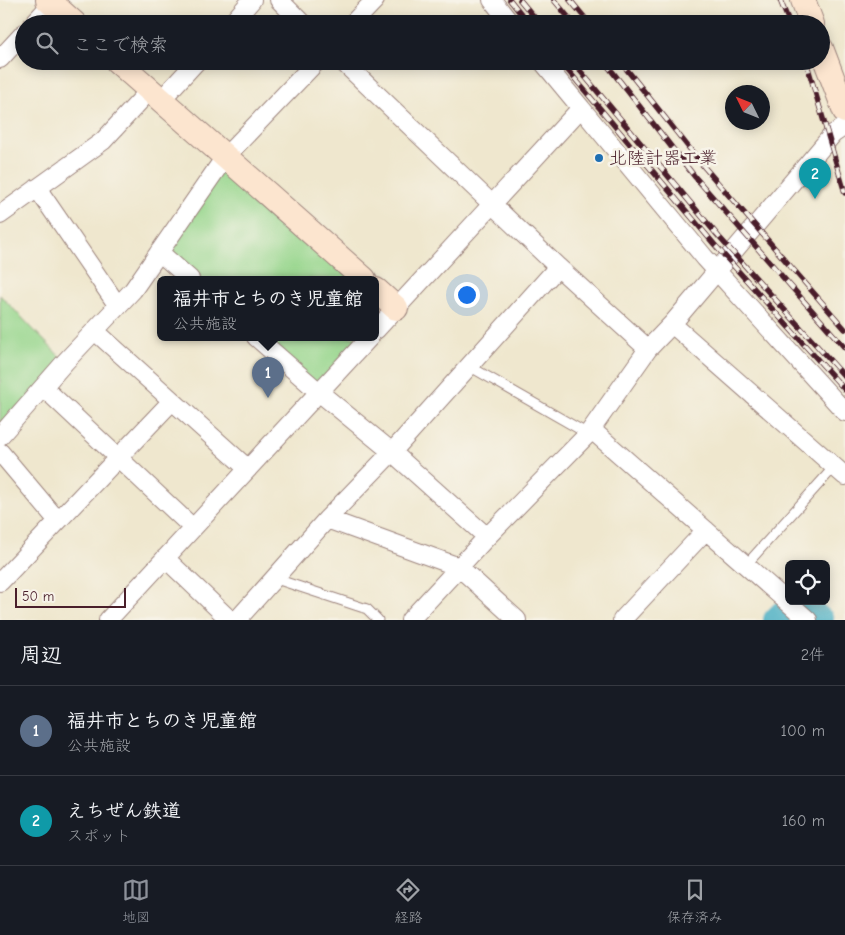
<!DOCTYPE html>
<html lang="ja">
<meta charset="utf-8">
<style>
:root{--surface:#171b24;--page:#242831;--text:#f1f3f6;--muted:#9ea1a6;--line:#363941;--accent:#8c9099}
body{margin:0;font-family:"Comic Neue","Klee One",sans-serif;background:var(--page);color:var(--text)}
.controls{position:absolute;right:15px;bottom:15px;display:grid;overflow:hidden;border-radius:8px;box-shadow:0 2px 12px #0003}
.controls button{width:45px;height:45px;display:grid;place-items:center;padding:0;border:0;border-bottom:1px solid var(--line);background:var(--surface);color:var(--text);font:25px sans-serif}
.compass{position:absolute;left:725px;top:85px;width:45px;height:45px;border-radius:50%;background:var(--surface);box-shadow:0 2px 12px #0003;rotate:313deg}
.scale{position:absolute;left:15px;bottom:12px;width:111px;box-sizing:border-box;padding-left:5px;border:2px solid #4a1f2b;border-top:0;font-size:14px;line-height:18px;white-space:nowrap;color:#4a1f2b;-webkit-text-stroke:4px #f7f3e8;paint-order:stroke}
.you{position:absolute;left:466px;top:294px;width:18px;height:18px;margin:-12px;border:4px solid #fff;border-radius:50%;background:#1a73e8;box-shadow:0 0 0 8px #1a73e833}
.badge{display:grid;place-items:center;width:32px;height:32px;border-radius:50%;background:var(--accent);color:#fff;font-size:16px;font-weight:700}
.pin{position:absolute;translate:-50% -41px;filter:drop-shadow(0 1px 2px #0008)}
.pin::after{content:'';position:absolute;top:26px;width:18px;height:15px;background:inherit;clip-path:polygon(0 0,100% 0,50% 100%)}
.popup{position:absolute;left:157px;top:276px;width:222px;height:65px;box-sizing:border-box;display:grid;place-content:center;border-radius:8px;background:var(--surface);filter:drop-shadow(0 1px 4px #0005);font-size:16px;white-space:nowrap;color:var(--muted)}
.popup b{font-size:19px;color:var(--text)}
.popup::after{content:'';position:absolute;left:50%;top:100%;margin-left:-10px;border:10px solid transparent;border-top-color:var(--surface)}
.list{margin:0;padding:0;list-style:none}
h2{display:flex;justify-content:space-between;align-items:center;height:65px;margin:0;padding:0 20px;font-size:21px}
h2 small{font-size:16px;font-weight:400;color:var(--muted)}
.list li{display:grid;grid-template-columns:32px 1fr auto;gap:15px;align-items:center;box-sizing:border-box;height:90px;padding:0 20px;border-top:1px solid var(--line)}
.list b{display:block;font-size:19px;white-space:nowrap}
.list p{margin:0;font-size:16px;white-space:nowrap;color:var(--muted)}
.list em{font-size:16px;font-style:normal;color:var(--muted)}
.icon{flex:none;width:28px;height:28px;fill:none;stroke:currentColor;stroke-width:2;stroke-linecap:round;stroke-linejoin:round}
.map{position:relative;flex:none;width:845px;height:620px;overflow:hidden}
.search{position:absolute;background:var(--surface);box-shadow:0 2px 12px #0003;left:15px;right:15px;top:15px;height:55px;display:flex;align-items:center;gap:12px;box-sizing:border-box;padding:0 18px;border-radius:28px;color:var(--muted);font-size:19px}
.sheet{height:245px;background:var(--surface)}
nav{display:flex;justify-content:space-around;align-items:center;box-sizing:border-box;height:70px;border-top:1px solid var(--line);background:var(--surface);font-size:14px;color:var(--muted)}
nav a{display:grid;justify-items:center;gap:2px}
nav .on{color:var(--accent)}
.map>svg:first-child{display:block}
.green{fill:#96d68c;stroke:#707a5c}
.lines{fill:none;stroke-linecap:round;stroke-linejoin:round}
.river{stroke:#44adc3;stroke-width:26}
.lane-casing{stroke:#9c837c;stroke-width:11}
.street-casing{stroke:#9c837c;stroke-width:20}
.secondary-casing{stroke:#9c837c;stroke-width:26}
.lane{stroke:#fff;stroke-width:9}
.street{stroke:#fff;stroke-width:18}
.secondary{stroke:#fce5cf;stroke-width:24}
.rail-casing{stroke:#4a1f2b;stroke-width:5.5}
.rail{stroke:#f7f3e8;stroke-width:4;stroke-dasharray:11;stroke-linecap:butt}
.poi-dot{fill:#1f6fb2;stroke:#f7f3e8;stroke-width:2}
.labels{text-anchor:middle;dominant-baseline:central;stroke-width:5;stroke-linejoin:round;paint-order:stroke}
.poi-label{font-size:18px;fill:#4a1f2b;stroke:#f7f3e8;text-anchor:start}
</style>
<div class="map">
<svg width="845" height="620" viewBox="0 0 845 620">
<rect width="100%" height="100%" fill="#f7f3e8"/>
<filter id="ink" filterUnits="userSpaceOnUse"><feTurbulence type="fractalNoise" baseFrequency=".02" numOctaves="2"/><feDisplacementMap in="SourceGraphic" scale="10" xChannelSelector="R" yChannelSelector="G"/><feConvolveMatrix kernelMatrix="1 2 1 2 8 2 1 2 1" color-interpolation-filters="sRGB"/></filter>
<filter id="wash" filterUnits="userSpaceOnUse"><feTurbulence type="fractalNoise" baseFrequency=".0096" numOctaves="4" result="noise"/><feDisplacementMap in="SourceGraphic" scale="20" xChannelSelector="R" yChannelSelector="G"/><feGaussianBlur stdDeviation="1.12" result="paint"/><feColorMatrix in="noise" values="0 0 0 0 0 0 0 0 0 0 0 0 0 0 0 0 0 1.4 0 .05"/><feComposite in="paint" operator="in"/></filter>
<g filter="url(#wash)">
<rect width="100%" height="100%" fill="#efe7ce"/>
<path class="green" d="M225 157 364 279H190L164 256Z
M0 295 65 362 0 436Z
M256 337H370L320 393Z"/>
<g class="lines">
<path class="river" d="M776 620 783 613 815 615 821 620"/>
</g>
</g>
<g filter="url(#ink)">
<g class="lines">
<g class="lane-casing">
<path id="lane" d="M469 366 588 434
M746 565 835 466
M273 578 367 609 378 620"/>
</g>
<g class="street-casing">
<path id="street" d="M279 0 303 24
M492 0 511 24
M33 24 55 0
M231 24 252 0
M352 24 375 0
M0 59 24 33
M342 61 558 267 648 349
M161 100 197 61
M581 108 705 258 845 412
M37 188 118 306
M0 215 103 141 150 90
M159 252 190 279
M672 324 845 476
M376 330 581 108 542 61
M95 331 248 469
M256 337 320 393 392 452 487 537
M43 387 193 528
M592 430 808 620
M0 436 65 362 133 290 225 157 317 61
M0 452 58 521 0 582
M327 519 459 567 517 620
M58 521 172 401
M165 558 230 620
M108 620 370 337
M237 620 327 519 392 452 558 267
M410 620 487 537 588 434 648 349 672 324 833 134 845 126
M622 620 706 530"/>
</g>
<g class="secondary-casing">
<path id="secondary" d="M48 0 75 24
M803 0 812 24
M821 48 845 111
M117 61 364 279
M376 290 396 308"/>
</g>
<use href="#lane" class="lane"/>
<use href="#street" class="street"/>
<use href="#secondary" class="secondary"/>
<g class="rail-casing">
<path id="rail" d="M510 0 529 24
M520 0 540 24
M554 0 574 24
M570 0 590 24
M780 0 790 24
M560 61 714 244 845 390
M572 61 719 237 845 377
M604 61 695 177 845 348
M620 61 705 168 845 329
M806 61 845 193"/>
</g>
<use href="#rail" class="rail"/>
</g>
</g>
<circle class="poi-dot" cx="599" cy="158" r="5"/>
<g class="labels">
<g class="poi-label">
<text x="609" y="158">北陸計器工業</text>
</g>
</g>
</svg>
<div class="controls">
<button><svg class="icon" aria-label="locate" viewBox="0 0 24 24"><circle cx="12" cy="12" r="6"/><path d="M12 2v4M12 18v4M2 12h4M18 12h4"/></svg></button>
</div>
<svg class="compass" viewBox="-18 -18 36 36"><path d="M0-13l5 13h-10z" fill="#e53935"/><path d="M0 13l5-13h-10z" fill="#9ea1a6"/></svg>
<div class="scale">50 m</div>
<div class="you"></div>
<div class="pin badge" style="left:268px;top:398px;background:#5c6f8a">1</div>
<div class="popup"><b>福井市とちのき児童館</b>公共施設</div>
<div class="pin badge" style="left:815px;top:199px;background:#0f9aa8">2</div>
<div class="search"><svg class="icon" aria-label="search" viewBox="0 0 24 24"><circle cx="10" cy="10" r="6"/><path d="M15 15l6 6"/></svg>ここで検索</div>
</div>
<section class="sheet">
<h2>周辺<small>2件</small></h2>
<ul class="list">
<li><span class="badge" style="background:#5c6f8a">1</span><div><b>福井市とちのき児童館</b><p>公共施設</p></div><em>100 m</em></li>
<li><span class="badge" style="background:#0f9aa8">2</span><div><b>えちぜん鉄道</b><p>スポット</p></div><em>160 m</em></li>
</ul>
</section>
<nav>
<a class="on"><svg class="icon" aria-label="map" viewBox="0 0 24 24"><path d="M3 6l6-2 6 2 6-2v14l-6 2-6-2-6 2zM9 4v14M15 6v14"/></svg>地図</a>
<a><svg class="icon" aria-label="directions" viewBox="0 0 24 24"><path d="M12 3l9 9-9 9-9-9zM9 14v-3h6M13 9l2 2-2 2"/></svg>経路</a>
<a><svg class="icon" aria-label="saved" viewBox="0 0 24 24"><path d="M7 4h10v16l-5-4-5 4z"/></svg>保存済み</a>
</nav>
